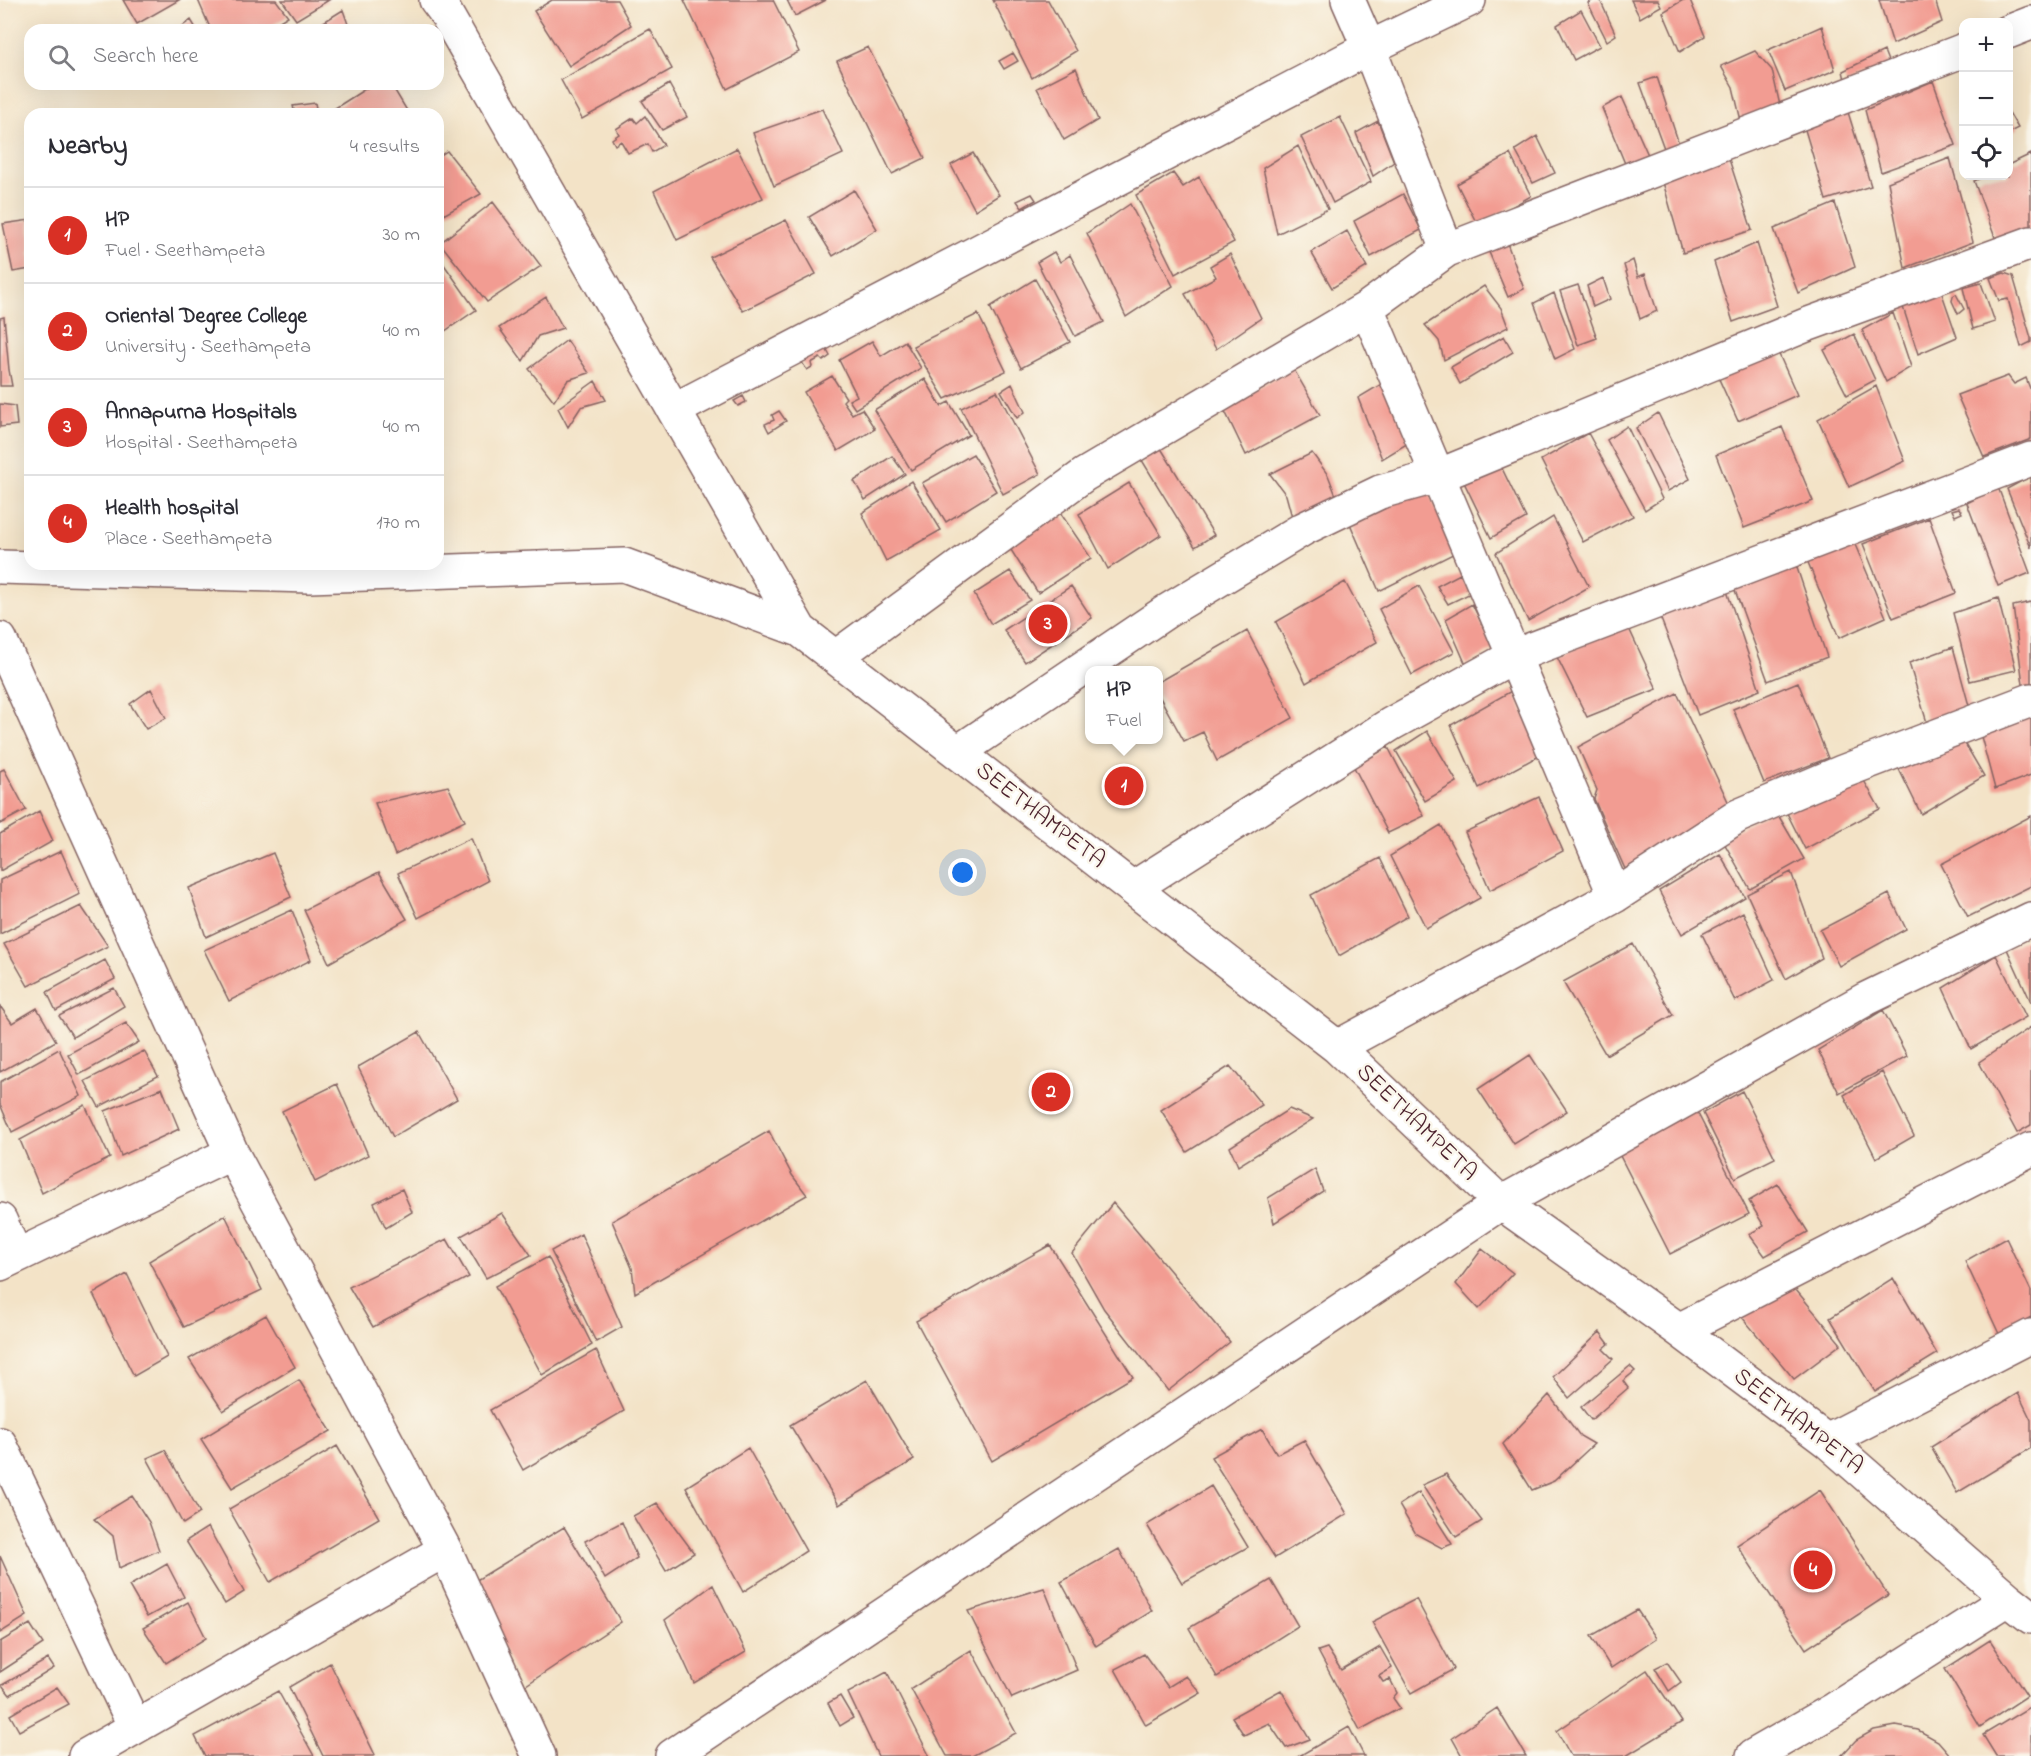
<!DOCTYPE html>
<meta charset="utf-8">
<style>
:root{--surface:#fff;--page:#f2f2f3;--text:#2b2b33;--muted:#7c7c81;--line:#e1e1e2;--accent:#d93025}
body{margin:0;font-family:"Indie Flower",sans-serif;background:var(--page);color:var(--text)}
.controls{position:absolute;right:18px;top:18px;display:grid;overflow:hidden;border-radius:12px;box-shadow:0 6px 24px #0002}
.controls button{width:54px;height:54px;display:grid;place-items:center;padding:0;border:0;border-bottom:2px solid var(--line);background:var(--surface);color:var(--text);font:30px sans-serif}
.you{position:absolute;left:963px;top:873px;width:21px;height:21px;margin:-15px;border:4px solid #fff;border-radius:50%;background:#1a73e8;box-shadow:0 0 0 9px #1a73e833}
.badge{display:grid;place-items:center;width:39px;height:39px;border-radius:50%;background:var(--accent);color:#fff;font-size:20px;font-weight:700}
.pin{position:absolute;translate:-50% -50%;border:3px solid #fff;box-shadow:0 2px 6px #0006}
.popup{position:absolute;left:1085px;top:666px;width:78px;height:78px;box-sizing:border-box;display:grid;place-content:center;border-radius:12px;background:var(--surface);filter:drop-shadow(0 2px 4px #0005);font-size:20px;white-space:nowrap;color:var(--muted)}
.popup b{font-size:22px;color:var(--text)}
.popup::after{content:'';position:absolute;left:50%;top:100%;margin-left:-12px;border:12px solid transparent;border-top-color:var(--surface)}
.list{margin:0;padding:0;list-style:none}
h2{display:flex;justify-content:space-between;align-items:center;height:78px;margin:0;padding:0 24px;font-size:26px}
h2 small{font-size:20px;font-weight:400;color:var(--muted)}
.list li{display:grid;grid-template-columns:39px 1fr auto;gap:18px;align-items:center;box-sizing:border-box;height:96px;padding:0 24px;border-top:2px solid var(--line)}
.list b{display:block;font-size:22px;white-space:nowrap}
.list p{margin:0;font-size:20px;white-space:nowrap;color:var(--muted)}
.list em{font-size:20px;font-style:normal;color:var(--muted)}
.icon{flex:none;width:33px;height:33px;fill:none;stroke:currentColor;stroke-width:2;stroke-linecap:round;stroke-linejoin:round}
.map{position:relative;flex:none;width:2031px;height:1756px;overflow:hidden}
.search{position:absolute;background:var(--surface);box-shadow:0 6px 24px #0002;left:24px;top:24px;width:420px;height:66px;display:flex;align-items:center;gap:15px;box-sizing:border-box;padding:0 21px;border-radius:18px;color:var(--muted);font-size:22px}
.panel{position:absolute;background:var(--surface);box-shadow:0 6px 24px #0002;left:24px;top:108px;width:420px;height:462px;border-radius:18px}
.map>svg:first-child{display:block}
.building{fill:#f29c92}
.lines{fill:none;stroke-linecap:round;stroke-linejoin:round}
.minor-casing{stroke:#856462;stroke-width:36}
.minor{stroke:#fff;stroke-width:33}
.labels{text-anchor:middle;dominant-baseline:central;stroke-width:5;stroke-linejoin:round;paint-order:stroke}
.street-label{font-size:24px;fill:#4a1f2b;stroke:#fbf7ec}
</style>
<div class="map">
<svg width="2031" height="1756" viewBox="0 0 2031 1756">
<rect width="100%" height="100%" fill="#fbf7ec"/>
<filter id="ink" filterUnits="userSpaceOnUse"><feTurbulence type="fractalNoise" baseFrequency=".0167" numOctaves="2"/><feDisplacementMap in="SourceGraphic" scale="12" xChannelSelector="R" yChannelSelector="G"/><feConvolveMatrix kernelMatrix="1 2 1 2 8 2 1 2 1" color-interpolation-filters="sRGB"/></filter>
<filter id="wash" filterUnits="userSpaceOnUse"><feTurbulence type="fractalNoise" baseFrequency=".008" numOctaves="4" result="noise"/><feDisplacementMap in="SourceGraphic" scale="24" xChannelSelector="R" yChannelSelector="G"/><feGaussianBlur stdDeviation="1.35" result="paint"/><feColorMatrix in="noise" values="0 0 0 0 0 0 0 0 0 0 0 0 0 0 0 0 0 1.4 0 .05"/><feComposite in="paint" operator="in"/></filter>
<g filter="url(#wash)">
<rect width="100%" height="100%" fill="#f3e3c7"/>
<g id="blocks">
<path class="building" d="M123 0H179L137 24Z
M198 0H276L288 16 265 30H211Z
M282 0H329L296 20Z
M552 0H617L631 25 569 66 534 11Z
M684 0H773L799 52 727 89Z
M787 0H826L795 16Z
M993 0H1048L1076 51 1032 78Z
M1593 0H1600L1616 35 1607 41 1588 3Z
M1631 0H1658L1661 6 1640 18Z
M1683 0H1690L1705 36 1680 52 1663 12Z
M1879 0H1935L1942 22 1893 44Z
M343 10 350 30H315L314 28Z
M1581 10 1600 46 1574 60 1557 25Z
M191 20 197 30H177Z
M1822 26 1835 70 1785 91 1768 50Z
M650 29 672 69 582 119 561 80Z
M868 47 925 158 892 174 837 61Z
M1755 51 1772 70 1781 110 1742 125 1733 87 1721 66Z
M1884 51 1890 66 1846 84 1843 71Z
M1013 53 1018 61 1004 69 999 61Z
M1076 68 1098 120 1064 140 1037 88Z
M1657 77 1680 147 1665 151 1640 83Z
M1933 81 1956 145 1881 172 1865 110Z
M373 84H391L409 114H331L329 112Z
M669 84 687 117 662 130 642 101Z
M1622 97 1648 155 1626 166 1602 108Z
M315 103 317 114H295L293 106Z
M822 109 843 154 774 186 753 133Z
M1847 109 1871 186 1826 200 1803 123Z
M2008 111 2018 128 2008 133Z
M645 116 664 145 652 152 648 144 628 153 621 141 615 145 612 139 619 134 616 129 633 118 637 123Z
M1340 117 1371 182 1333 203 1301 137Z
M1378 121 1394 162 1373 176 1356 133Z
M1537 136 1555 173 1533 183 1515 150Z
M1298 146 1328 209 1277 234 1263 168Z
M737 148 763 198 677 240 654 191Z
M447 151 481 194 438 218V157Z
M973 153 999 195 975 210 951 165Z
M1727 153 1752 230 1683 253 1661 175Z
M1510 154 1531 196 1478 226 1457 184Z
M2031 154V230L1997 243 1974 181 1985 176H2008V165Z
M1950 158 1973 242 1905 268 1888 182Z
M1173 173 1183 187 1199 177 1234 242 1175 274 1136 195Z
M854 190 877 229 833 256 809 217Z
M1032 194 1036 200 1022 208 1017 201Z
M1403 194 1421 230 1371 257 1354 221Z
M493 202 541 266 487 302 440 243Z
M1835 203 1855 267 1798 293 1774 229Z
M1130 204 1173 286 1126 317 1087 233Z
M30 220V269L13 272 3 224Z
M786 220 816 274 743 311 710 257Z
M1347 231 1367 267 1332 288 1311 252Z
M1504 235 1524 289 1508 297 1486 245Z
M1757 243 1777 306 1733 322 1714 262Z
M1054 252 1060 262 1070 255 1104 322 1075 336 1037 262Z
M1230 254 1261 318 1216 349 1185 294 1216 277 1210 266Z
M438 256 476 310 439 335 438 334Z
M1633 260 1638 277 1645 274 1657 311 1640 319 1624 265Z
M2004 273 2013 276 2031 338V342L2021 347 2008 299 1999 301 1990 278Z
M1603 278 1610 299 1593 307 1587 286Z
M1035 279 1070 342 1021 368 990 307Z
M1981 283 1995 322 1973 329 1963 288Z
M1578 285 1597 338 1578 345 1560 291Z
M1484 286 1501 308 1508 327 1444 360 1439 341 1425 325Z
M1940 288 1957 337 1918 354 1902 304Z
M1554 293 1575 349 1555 359 1534 303Z
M1956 294 1964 309 1958 314 1952 301 1953 296Z
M546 297 563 328 538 336 523 361 499 328Z
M1893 313 1911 367 1886 382 1862 330Z
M978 314 1006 371 945 399 913 346Z
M4 317 9 370 12 386H0V318Z
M1854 334 1875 380 1847 395 1824 350Z
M1504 336 1513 352 1460 384 1451 367Z
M567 340 589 373 568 380 554 401 529 369Z
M872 341 881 356 905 341 921 368 855 409 849 400 857 396 839 360Z
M825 347 830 356 823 361 820 358 811 363 812 367 807 370 801 361Z
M1778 352 1797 395 1738 421 1719 379Z
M1293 368 1320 415 1246 455 1223 407Z
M832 376 846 398 843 401 852 414 862 409 875 429 838 451 804 392Z
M2008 376 2014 384 2026 378 2031 391V439L1984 457 1957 395Z
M925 379 941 406 949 402 969 435 911 470 874 410Z
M595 381 606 400 581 407 568 427 558 408Z
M1383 383 1410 442 1382 459 1358 398Z
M1012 384 1025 412 1017 418 1001 391Z
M1876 386 1905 461 1849 487 1818 419Z
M997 391 1040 474 1003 494 961 408Z
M743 396 746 402 738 406 734 401Z
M0 404 15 406 17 425 0 427Z
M779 411 786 421 769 432 765 424 774 420 772 415Z
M1658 413 1690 479 1668 491 1636 428Z
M1627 426 1662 499 1645 510 1607 440Z
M1782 427 1813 501 1744 528 1716 455Z
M1588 433 1633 516 1583 542 1541 460Z
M1159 445 1214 535 1195 547 1140 457Z
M1312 453 1328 475 1340 506 1295 528 1286 495 1270 474Z
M973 454 996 491 946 522 922 483Z
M1495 454 1526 518 1491 538 1460 474Z
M892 456 905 474 865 500 854 481Z
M2031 476V548L2007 489Z
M911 481 941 530 886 561 862 513Z
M1424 482 1457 552 1379 591 1348 519Z
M1129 483 1161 535 1108 569 1079 514Z
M1998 487 2030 573 1998 586 1967 503Z
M1057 508 1091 558 1038 593 1006 542Z
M1959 508 1962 513 1955 516 1952 510Z
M1553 517 1589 587 1528 621 1496 553Z
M1929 518 1956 593 1893 618 1863 544Z
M1853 540 1886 617 1839 638 1807 560Z
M1793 556 1827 657 1768 681 1733 585Z
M1010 571 1030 600 991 624 974 594Z
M1460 574 1471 593 1448 604 1437 586Z
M1345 582 1377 642 1306 683 1276 622Z
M1725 585 1760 690 1698 715 1659 614Z
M1071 586 1092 618 1025 662 1004 630Z
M1419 586 1454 652 1412 675 1379 609Z
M1998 598 2016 670 1970 681 1953 613Z
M2031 602V690L2024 692 2013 606Z
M1472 604 1494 649 1466 665 1446 619Z
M1626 622 1657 689 1587 717 1557 657Z
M1247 631 1293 718 1217 761 1203 732 1184 741 1158 694V682Z
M1953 647 1971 713 1928 726 1909 663Z
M1798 682 1828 758 1764 783 1733 709Z
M151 689 166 718 146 729 130 704Z
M1513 690 1544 753 1479 788 1451 725Z
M1677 693 1732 810 1625 869 1594 799 1597 790 1578 747Z
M2031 709V775L1995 789 1979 729Z
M1957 730 1984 776 1921 814 1896 763Z
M1427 731 1457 782 1425 801 1396 751Z
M1388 747 1424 816 1388 833 1354 767Z
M4 769 26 810 0 824V771Z
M1858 770 1880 809 1805 849 1786 811Z
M448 786 465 821 395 855 375 803Z
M1539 797 1563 851 1490 890 1465 832Z
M1774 808 1804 859 1750 889 1722 839Z
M39 811 53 841 0 871V834Z
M2031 816V886L1968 917 1941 864Z
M1441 825 1480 898 1426 928 1390 856Z
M471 838 488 881 418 918 398 873Z
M61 851 80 894 0 934V880Z
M273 853 291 897 206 937 189 888Z
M1720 854 1745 897 1682 934 1659 891Z
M1380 858 1408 916 1339 956 1311 895Z
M379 872 407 919 329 963 304 910Z
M1791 872 1822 958 1786 979 1747 894Z
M1889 894 1906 929 1839 966 1820 930Z
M81 906 108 946 28 986 4 944Z
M292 910 311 960 229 1001 204 950Z
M1743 912 1774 980 1735 1001 1702 934Z
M2031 936V1002L2007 949Z
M1633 944 1673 1015 1606 1055 1563 982Z
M1996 955 2026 1017 1971 1049 1943 988Z
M105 960 115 979 56 1011 47 992Z
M114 988 124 1006 73 1037 59 1016Z
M0 1006 12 1023 37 1008 56 1041 0 1072Z
M1883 1010 1907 1056 1839 1093 1818 1050Z
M126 1023 139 1042 79 1075 68 1054Z
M2031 1027V1125L2017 1133 1979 1062Z
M419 1032 457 1099 393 1137 358 1067Z
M59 1049 81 1096 12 1132 0 1104V1082Z
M144 1051 158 1076 99 1107 85 1081Z
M1530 1055 1567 1111 1514 1144 1478 1089Z
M1230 1066 1262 1105 1187 1152 1161 1110Z
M1882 1072 1914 1136 1876 1158 1844 1095Z
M337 1084 368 1155 315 1182 282 1111Z
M162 1088 179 1129 121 1156 105 1111Z
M1742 1091 1775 1158 1735 1178 1703 1113Z
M1693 1104 1749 1214 1670 1254 1615 1146Z
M85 1105 110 1158 42 1193 20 1140Z
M1289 1109 1313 1119 1238 1166 1230 1147Z
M769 1131 792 1175 807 1195 635 1293 632 1268 612 1221Z
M1315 1169 1323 1191 1274 1223 1268 1198Z
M1778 1184 1808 1232 1765 1256 1749 1234 1764 1226 1749 1201Z
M402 1189 412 1212 386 1228 374 1203Z
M1113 1203 1230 1342 1168 1391 1104 1309 1072 1253Z
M502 1213 531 1255 486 1278 461 1236Z
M225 1215 262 1290 184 1327 149 1261Z
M581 1234 622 1327 596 1342 551 1251Z
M2006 1238 2031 1291V1317L2000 1336 1965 1261Z
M447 1239 469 1277 373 1327 349 1287Z
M1050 1245 1133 1377 992 1461 916 1321Z
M1482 1249 1513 1273 1479 1309 1456 1284Z
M548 1257 592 1345 542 1375 495 1286Z
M127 1274 167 1357 134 1376 93 1294Z
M1893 1278 1937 1354 1875 1392 1830 1318Z
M1791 1284 1841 1344 1794 1379 1741 1316Z
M266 1315 295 1367 223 1411 189 1359Z
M1600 1332 1609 1344 1603 1349 1613 1359 1569 1398 1553 1377Z
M596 1350 624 1411 523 1470 490 1410Z
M1630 1366 1635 1371 1623 1381 1628 1388 1591 1420 1581 1407Z
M299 1380 331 1431 232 1488 201 1439Z
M867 1380 914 1460 839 1505 790 1425Z
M2018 1393 2031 1420V1448L1957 1493 1931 1447Z
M1549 1395 1580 1436 1594 1444 1554 1481 1532 1490 1503 1444Z
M1262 1429 1277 1454 1304 1440 1347 1514 1275 1558 1211 1457Z
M337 1446 379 1518 270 1582 229 1509Z
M748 1448 806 1551 743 1592 686 1487Z
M165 1450 200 1513 183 1524 147 1458Z
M1446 1474 1482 1521 1456 1537 1422 1485Z
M1211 1486 1248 1547 1182 1583 1147 1525Z
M1820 1490 1888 1595 1806 1649 1737 1545Z
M1419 1492 1452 1544 1442 1548 1416 1534 1399 1505Z
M132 1496 149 1522 159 1550 119 1568 113 1536 94 1519Z
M657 1503 694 1553 666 1571 633 1516Z
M622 1522 637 1558 605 1579 585 1541Z
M208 1527 244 1592 225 1604 186 1541Z
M564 1527 621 1622 523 1687 470 1584Z
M1119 1549 1152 1611 1096 1646 1061 1582Z
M0 1556 27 1616 0 1633Z
M167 1564 184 1597 147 1617 129 1586Z
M1271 1580 1298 1626 1217 1677 1189 1628Z
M713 1585 746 1652 694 1683 665 1620Z
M1044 1588 1077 1670 1012 1698 968 1611Z
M1416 1599 1454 1669 1411 1693 1372 1622Z
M188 1602 206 1638 166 1663 143 1628Z
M1637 1610 1656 1638 1611 1668 1591 1636Z
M30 1624 43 1644 0 1672V1642Z
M1990 1640 2027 1696 1980 1727 1945 1669Z
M1380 1647 1392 1668 1379 1676 1383 1682 1390 1679 1397 1693 1393 1698 1400 1708 1360 1730 1318 1651 1327 1648 1341 1670Z
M971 1650 1016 1733 972 1756H947L911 1689Z
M1144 1654 1168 1687 1186 1676 1201 1693 1146 1725 1115 1669Z
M48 1659 54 1668 10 1695 2 1685Z
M1667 1662 1681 1682 1669 1691 1655 1668Z
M330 1663 375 1755 373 1756H323L289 1687Z
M1647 1670 1682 1722 1626 1756H1571L1557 1731Z
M887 1672 929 1755 928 1756H878L848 1693Z
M57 1687 69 1704 19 1731 10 1715Z
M1281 1690 1310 1739 1286 1748 1269 1723 1244 1735 1232 1717Z
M278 1691 314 1756H205L195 1736Z
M840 1696 853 1718 840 1726 828 1703Z
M2031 1706V1756H1996L1983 1735Z
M1497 1708 1526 1756H1462L1452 1738Z
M1896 1726 1918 1730 1938 1741 1951 1756H1841L1856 1740 1874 1730Z
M1349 1727 1364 1756H1299Z"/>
</g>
</g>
<g filter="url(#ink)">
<use href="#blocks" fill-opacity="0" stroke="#856462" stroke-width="1.5"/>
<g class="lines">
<g class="minor-casing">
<path id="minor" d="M436 0 445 12 800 630
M1348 0 1369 48 1447 250 1367 308 1615 896
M2008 32 2031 23
M1447 250 1964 50
M674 410 1369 48 1469 0
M0 567 309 576 624 565 800 630 1337 1047 1501 1203 1679 1330 1827 1441 2008 1599 2031 1617
M0 639 232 1153 445 1550 85 1756
M836 657 1084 475 1367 308
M958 752 1167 611 1303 529 1380 492 1438 476 1806 325 2031 243
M1133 888 1391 724 1514 656 2031 459
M1337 1047 1615 896 1738 816 1842 772 2031 700
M0 1220 16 1256
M0 1264 232 1153
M1679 1330 2031 1149
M1827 1441 2031 1336
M0 1444 135 1727
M445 1550 539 1756
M672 1756 1501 1203 1866 999 2031 919
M1753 1756 1835 1709 2008 1599"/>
</g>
<use href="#minor" class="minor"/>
</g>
</g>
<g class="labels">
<g class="street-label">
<text transform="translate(1040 816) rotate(38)">SEETHAMPETA</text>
<text transform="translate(1416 1123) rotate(44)">SEETHAMPETA</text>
<text transform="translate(1798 1422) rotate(38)">SEETHAMPETA</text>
</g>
</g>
</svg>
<div class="controls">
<button>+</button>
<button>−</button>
<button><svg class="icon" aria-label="locate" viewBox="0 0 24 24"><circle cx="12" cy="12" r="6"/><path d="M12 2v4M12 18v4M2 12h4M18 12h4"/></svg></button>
</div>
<div class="you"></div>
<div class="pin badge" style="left:1124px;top:786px">1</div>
<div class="popup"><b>HP</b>Fuel</div>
<div class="pin badge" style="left:1051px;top:1092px">2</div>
<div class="pin badge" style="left:1048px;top:624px">3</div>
<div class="pin badge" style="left:1813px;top:1570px">4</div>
<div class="search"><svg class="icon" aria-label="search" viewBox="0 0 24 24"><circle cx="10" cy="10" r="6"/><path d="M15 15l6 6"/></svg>Search here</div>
<section class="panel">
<h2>Nearby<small>4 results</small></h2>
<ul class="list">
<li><span class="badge">1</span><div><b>HP</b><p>Fuel · Seethampeta</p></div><em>30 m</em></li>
<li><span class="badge">2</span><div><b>Oriental Degree College</b><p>University · Seethampeta</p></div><em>40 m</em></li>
<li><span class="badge">3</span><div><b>Annapurna Hospitals</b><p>Hospital · Seethampeta</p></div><em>40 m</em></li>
<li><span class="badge">4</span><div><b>Health hospital</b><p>Place · Seethampeta</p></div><em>170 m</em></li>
</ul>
</section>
</div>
